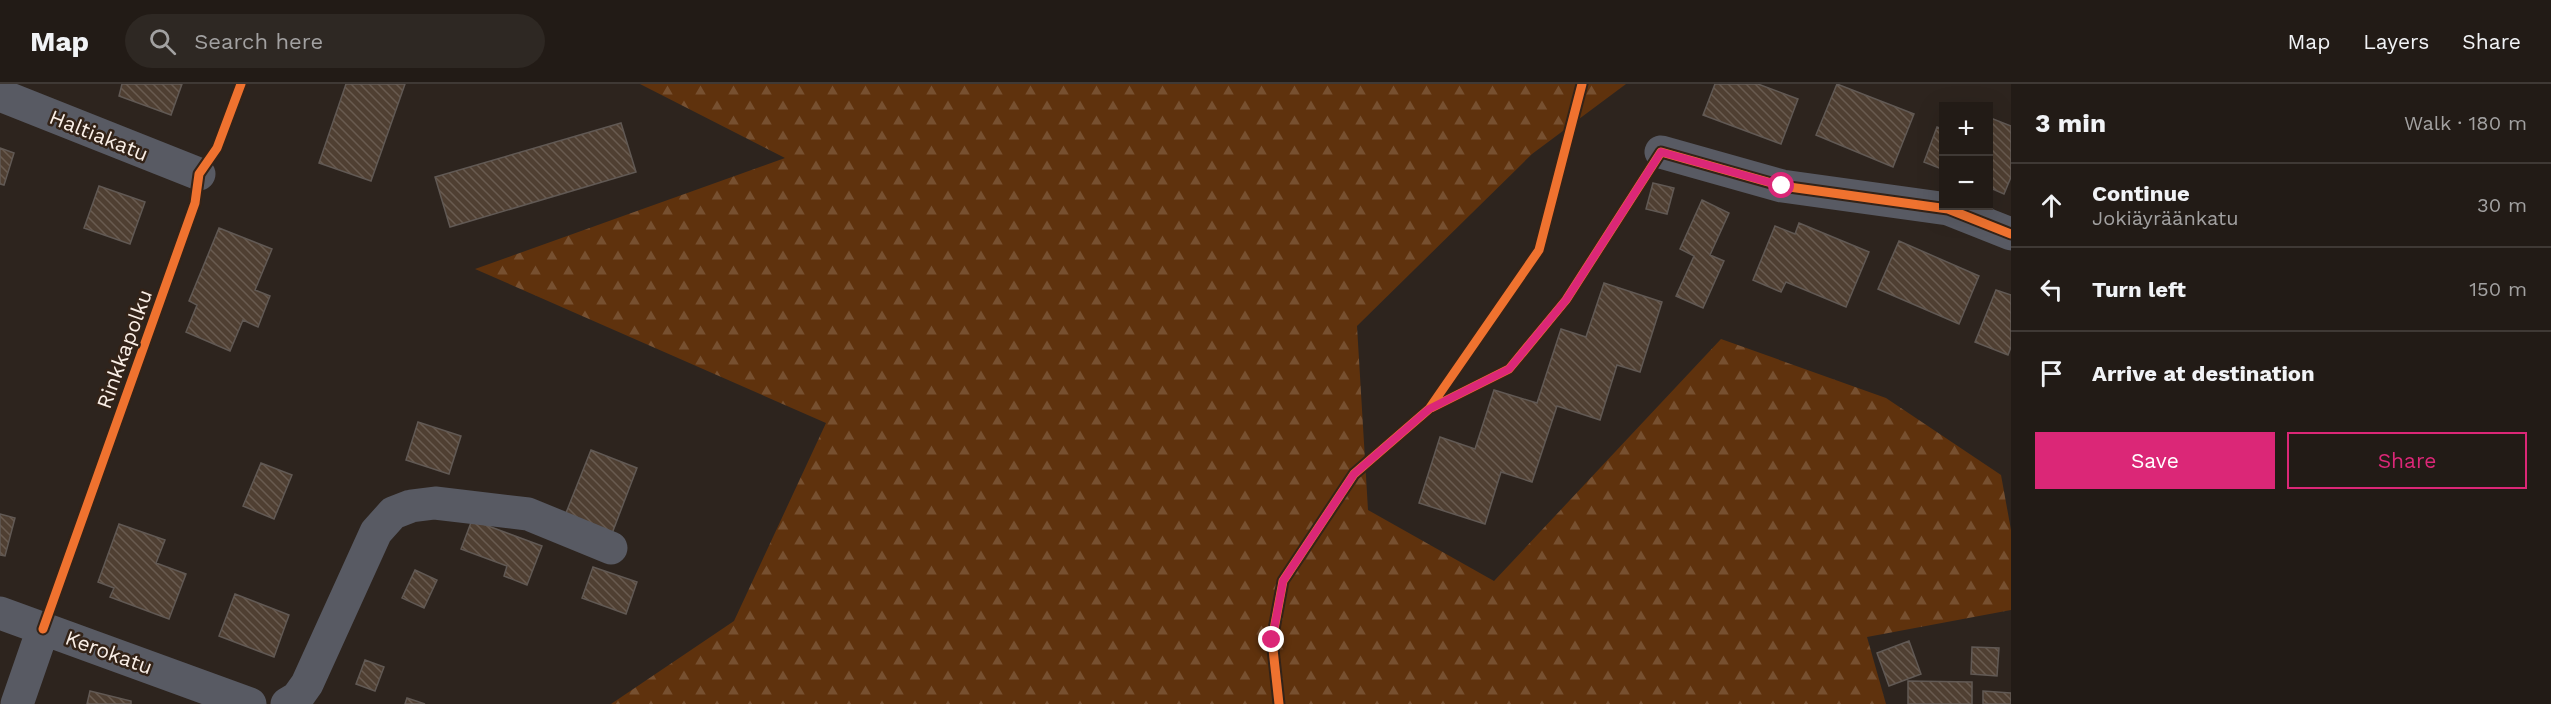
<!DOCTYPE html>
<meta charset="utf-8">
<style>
:root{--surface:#221b16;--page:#2e2823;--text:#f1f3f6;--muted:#a2a1a1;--line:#3f3935;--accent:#db2777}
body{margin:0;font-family:"Work Sans",sans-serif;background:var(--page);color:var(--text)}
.controls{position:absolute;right:18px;top:18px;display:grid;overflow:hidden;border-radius:0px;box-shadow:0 6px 24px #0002}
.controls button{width:54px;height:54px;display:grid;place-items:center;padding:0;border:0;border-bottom:2px solid var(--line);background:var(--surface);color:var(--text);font:30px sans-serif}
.stop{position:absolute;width:18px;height:18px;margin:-14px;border:4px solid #db2777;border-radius:50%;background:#fff}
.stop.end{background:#db2777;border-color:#fff;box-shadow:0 2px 6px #0008}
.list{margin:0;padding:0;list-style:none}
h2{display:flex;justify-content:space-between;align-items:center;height:78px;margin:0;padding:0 24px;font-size:26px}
h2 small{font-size:20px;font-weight:400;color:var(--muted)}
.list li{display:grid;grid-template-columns:39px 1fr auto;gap:18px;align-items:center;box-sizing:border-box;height:84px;padding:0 24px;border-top:2px solid var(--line)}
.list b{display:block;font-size:22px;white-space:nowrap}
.list p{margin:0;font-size:20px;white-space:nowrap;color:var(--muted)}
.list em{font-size:20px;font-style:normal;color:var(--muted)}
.actions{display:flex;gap:12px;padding:18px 24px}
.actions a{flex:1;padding:14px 0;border:2px solid var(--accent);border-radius:0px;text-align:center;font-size:21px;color:var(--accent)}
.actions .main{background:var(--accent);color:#fff}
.icon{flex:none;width:33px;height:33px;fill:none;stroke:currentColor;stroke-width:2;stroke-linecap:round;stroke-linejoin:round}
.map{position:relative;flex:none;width:2011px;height:620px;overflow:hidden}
header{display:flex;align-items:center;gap:36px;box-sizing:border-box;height:84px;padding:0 30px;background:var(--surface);border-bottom:2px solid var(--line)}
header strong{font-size:28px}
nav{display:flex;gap:33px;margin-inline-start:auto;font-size:21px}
.search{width:420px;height:54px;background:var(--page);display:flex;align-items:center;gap:15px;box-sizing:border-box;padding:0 21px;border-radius:33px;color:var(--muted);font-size:22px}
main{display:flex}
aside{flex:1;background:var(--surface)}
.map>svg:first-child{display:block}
.forest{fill:url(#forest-firs)}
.building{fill:url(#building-back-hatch);stroke:#615954;stroke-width:1.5}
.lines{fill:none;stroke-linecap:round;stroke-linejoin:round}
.minor{stroke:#585a63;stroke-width:33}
.cycleway-casing{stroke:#332318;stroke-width:13}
.cycleway{stroke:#ef722f;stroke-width:9}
.route{stroke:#db2777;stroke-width:8}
.labels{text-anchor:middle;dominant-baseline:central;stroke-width:5;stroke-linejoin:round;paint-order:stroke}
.street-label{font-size:21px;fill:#faefe7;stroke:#332318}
</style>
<header>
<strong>Map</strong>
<div class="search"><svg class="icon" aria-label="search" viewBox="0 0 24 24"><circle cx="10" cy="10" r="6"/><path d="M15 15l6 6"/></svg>Search here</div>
<nav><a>Map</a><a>Layers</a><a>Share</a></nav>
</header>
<main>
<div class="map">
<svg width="2011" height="620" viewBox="0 0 2011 620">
<defs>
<pattern id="forest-firs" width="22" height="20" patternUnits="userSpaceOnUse" patternTransform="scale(1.5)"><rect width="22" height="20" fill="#5f320d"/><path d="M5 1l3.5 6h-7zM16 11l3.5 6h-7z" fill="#775030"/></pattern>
<pattern id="building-back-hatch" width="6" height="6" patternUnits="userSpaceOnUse" patternTransform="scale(1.5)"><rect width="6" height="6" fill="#4f3f32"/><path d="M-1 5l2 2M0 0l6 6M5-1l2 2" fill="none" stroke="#695b50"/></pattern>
</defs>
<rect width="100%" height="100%" fill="#2d241e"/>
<path class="forest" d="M640 0H1626L1532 70 1357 242 1368 426 1494 497 1721 255 1886 314 2001 391 2011 446V526L1867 553 1886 620H611L734 537 826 339 475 185 785 74Z"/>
<path class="building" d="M122 0H182L171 31 119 12Z
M346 0H405L371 97 319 79Z
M1715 0H1758L1798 15 1781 60 1703 31Z
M1837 0 1914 30 1893 83 1816 51Z
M1988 33 2011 42V93L2004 110 1988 103Z
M621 39 636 88 450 143 435 93Z
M1937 43 1944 46V86L1924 78Z
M0 64 14 69 4 101 0 100Z
M1653 99 1674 104 1667 130 1646 125Z
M99 102 145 118 130 160 84 144Z
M1702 116 1729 129 1710 171 1724 177 1703 224 1676 212 1694 172 1680 165Z
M1799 139 1869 168 1846 223 1786 198 1781 208 1753 196 1775 142 1795 150Z
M219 144 272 165 255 206 270 212 258 243 243 236 230 267 186 248 197 221 189 217Z
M1899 157 1979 192 1959 240 1878 205Z
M1604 199 1662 218 1640 288 1617 281 1600 336 1557 322 1532 398 1501 388 1485 440 1419 419 1440 353 1475 365 1494 306 1537 319 1561 245 1586 253Z
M1996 206 2011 211V263L2008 271 1975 258Z
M418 338 461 352 449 390 406 376Z
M591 366 637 384 611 452 564 434Z
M261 379 292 391 274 435 243 422Z
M0 430 15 434 5 472 0 471Z
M472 436 542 462 527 501 504 492 507 482 461 465Z
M119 440 165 456 156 479 186 490 169 535 110 513 114 504 98 498Z
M593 483 637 498 626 530 582 514Z
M415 486 437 496 424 524 402 514Z
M235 510 289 531 274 573 219 552Z
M1909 557 1921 590 1889 602 1877 569Z
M1972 563 1999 564 1997 592 1971 590Z
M365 576 384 583 375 607 356 600Z
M1908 597 1972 598V620H1908Z
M90 607 131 617V620H87Z
M1983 607 2011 609V620H1983Z
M407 614 425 620H405Z"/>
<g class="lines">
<path class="minor" d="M0 11 199 90
M1661 68 1782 102 1948 125 2011 150
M0 529 250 620
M17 620 43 545
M287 620 297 614 307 600 376 448 393 429 411 422 435 419 528 430 611 464"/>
<g class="cycleway-casing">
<path id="cycleway" d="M1431 324 1509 285 1566 216 1661 68 1782 102 1948 125 2011 150
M43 545 195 119 199 90 217 64 241 0
M1279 620 1272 556 1283 497 1354 390 1429 325 1539 166 1582 0"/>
</g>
<use href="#cycleway" class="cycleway"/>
</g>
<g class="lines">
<path class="route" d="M1272 556 1283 497 1354 390 1429 325 1509 285 1566 216 1661 68 1782 102"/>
</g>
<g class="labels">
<g class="street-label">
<text transform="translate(99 51) rotate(22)">Haltiakatu</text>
<text transform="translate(124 265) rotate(-70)">Rinkkapolku</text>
<text transform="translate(109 568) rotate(20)">Kerokatu</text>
</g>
</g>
</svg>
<div class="controls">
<button>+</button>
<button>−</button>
</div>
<div class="stop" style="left:1782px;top:102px"></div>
<div class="stop end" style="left:1272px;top:556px"></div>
</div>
<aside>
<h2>3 min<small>Walk · 180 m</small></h2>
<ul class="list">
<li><svg class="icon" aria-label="ahead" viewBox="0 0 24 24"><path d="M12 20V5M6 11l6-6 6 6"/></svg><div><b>Continue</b><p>Jokiäyräänkatu</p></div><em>30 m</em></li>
<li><svg class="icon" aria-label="left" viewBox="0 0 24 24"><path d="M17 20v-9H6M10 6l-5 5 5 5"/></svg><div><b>Turn left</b></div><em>150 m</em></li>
<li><svg class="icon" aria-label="arrive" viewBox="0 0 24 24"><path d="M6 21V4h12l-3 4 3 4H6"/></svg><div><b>Arrive at destination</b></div></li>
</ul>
<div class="actions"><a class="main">Save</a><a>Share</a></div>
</aside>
</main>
